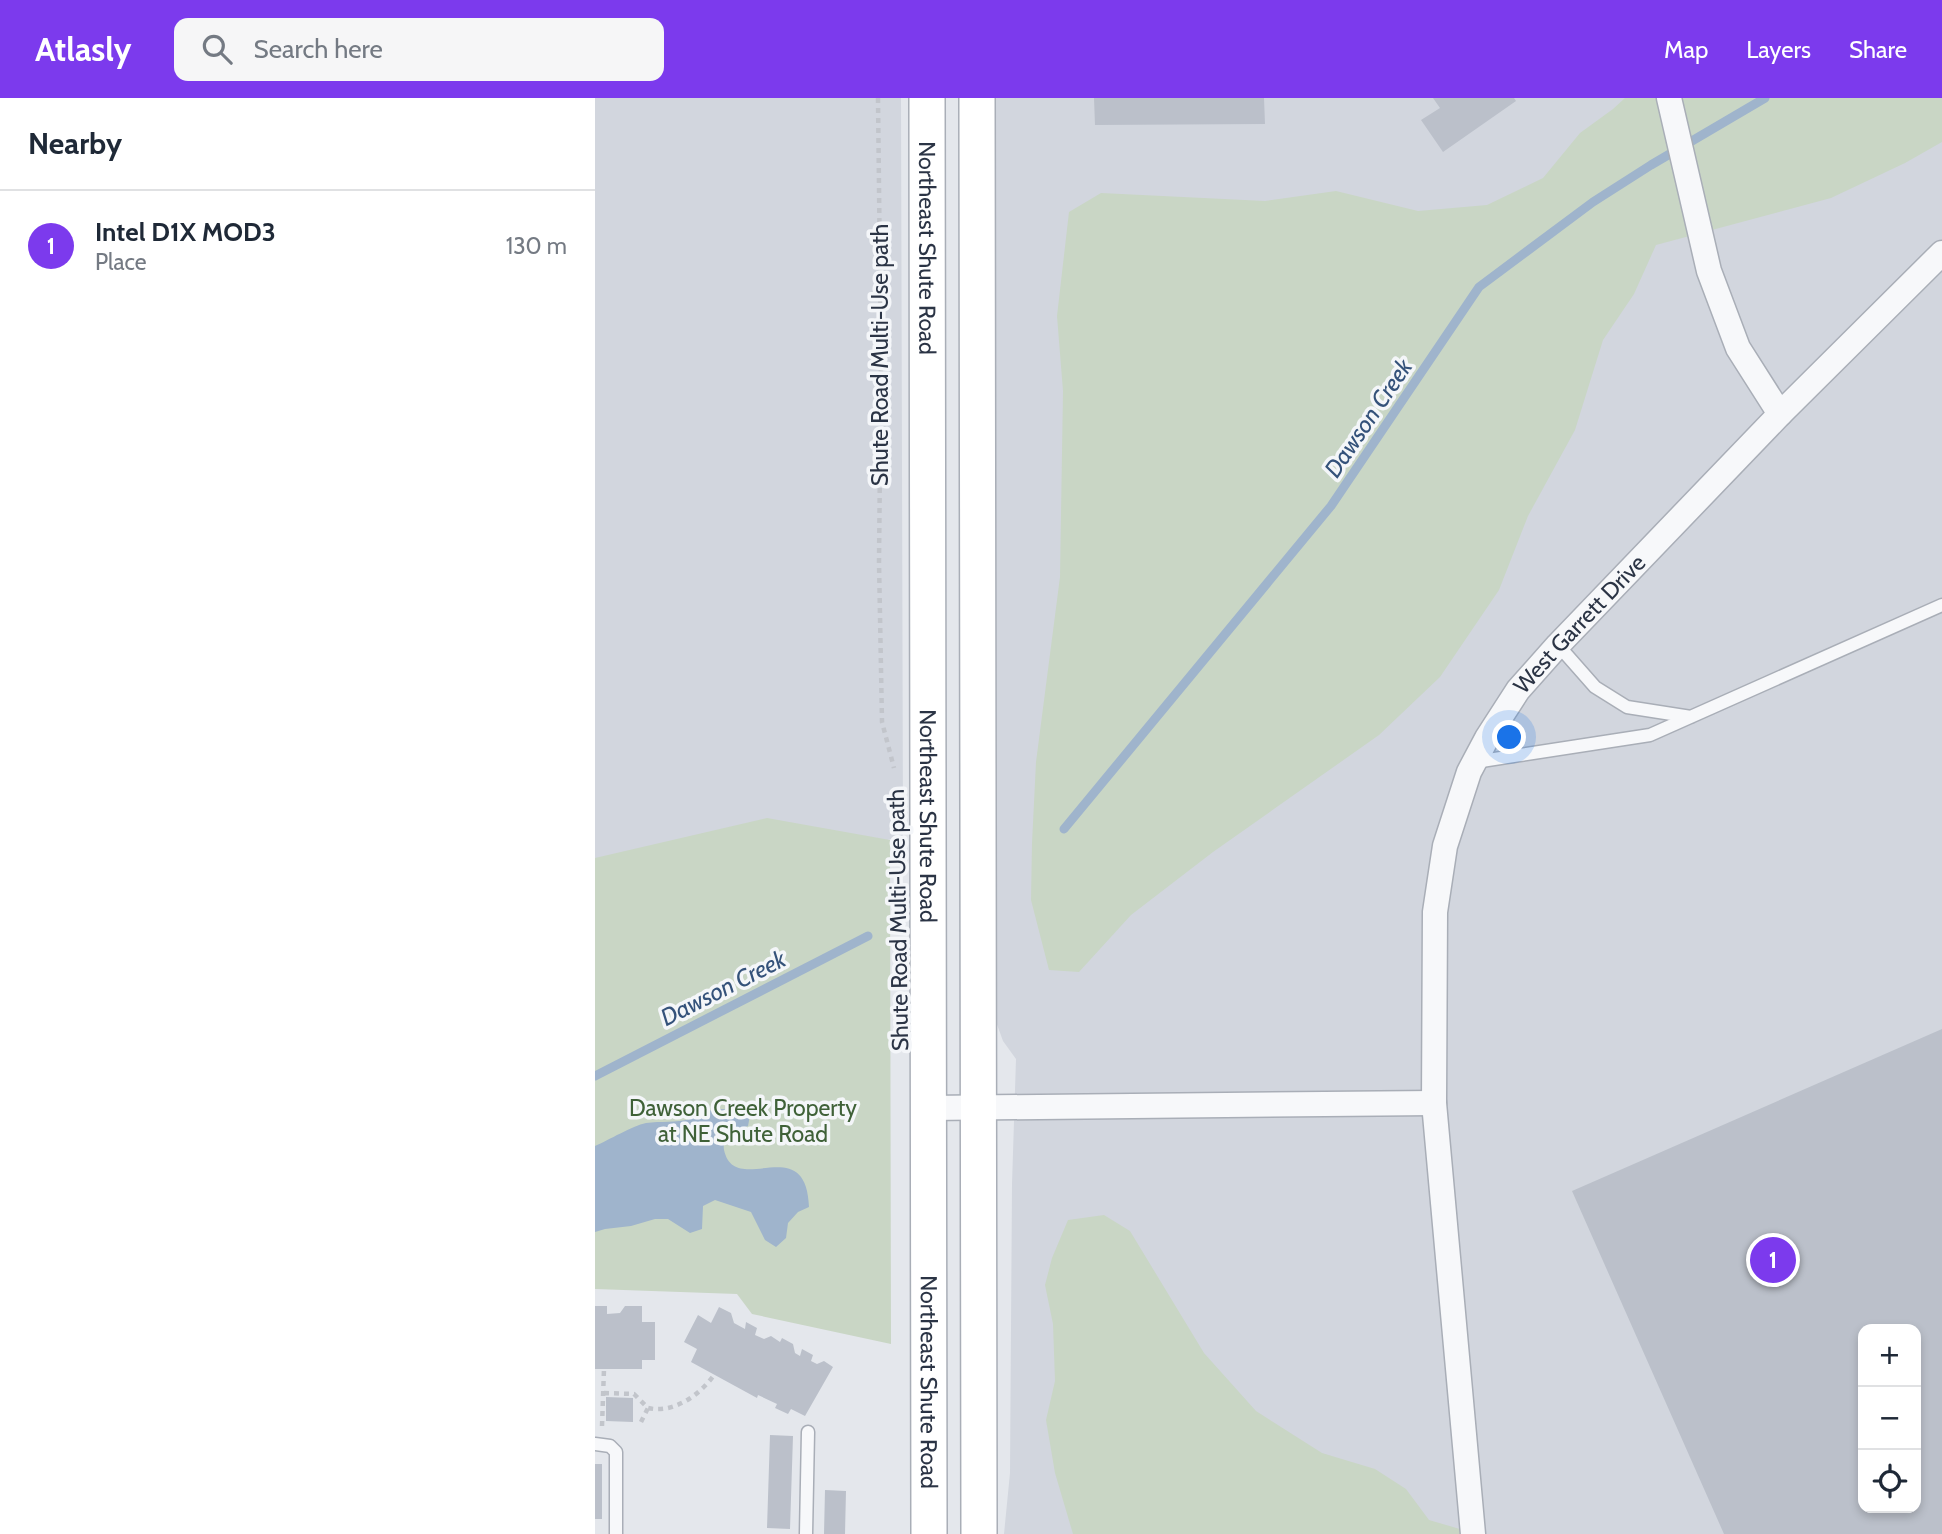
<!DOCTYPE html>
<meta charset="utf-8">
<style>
:root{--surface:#fff;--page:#f6f6f7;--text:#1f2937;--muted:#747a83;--line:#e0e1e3;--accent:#7c3aed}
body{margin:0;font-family:Cabin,sans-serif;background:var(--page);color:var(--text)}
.controls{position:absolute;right:21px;bottom:21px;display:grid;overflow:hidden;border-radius:14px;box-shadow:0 4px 10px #0003}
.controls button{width:63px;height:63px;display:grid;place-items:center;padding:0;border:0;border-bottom:2px solid var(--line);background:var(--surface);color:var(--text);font:35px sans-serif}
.you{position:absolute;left:915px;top:640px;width:24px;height:24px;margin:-18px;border:5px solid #fff;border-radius:50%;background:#1a73e8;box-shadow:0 0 0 10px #1a73e833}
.badge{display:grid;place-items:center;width:46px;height:46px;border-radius:50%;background:var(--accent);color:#fff;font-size:23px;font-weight:700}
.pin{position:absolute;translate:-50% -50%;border:4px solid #fff;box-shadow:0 2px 7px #0006}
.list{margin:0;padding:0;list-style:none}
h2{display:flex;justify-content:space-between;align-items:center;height:91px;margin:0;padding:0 28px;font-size:30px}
h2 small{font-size:23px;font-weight:400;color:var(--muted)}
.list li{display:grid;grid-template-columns:46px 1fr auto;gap:21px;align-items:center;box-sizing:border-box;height:112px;padding:0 28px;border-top:2px solid var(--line)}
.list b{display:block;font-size:26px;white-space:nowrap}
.list p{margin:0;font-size:23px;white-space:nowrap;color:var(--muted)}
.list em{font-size:23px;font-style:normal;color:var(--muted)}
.icon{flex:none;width:38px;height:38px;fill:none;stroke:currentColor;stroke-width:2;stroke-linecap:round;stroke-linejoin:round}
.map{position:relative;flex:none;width:1347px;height:1436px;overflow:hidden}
header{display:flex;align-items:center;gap:42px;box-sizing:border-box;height:98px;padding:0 35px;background:var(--accent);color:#fff}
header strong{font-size:33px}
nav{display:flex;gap:38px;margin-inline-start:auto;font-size:24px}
.search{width:490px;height:63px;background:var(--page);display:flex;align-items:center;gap:18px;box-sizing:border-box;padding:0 24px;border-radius:14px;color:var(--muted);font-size:26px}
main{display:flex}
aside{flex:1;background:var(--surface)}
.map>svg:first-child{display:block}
.built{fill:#d2d6de;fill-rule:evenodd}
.green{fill:#c9d6c5}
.water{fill:#9fb4cc}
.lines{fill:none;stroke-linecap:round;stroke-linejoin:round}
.stream{stroke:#9fb4cc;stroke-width:9}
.building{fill:#bbc0ca;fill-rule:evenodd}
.service-casing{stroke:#a9aeb7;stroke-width:15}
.minor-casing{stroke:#a9aeb7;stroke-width:27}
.secondary-casing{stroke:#a9aeb7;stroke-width:38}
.path{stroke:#c2c5cb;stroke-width:4.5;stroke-dasharray:5 5;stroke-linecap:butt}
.service{stroke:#f7f8fa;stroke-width:12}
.minor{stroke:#f7f8fa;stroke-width:24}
.secondary{stroke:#fff;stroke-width:35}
.labels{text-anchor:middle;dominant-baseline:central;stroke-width:7;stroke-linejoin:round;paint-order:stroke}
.street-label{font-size:23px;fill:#2b3445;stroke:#f4f6f9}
.park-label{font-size:23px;fill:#3f6138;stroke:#f4f6f9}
.water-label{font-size:24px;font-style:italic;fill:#34527a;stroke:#f4f6f9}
</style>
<header>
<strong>Atlasly</strong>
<div class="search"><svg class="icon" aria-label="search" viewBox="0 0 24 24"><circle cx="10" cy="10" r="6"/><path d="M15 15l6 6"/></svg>Search here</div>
<nav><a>Map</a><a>Layers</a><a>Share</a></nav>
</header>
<main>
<aside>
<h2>Nearby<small></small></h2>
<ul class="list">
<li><span class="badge">1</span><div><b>Intel D1X MOD3</b><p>Place</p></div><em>130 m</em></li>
</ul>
</aside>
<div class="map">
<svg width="1347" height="1436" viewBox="0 0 1347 1436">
<rect width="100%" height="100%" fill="#e4e7ec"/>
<path class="built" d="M0 0H306L308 739 0 798Z
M396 0H1347V1436H409L415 1375 417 1086 421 961 408 943 400 921ZM1268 1231H1321V1410H1268Z"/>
<path class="green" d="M1030 0H1347V44L1310 65 1236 100 1061 147 1039 196 1008 242 980 332 933 418 904 492 845 579 784 637 618 754 536 817 484 874 454 872 436 802 437 745 441 664 465 479 468 293 462 218 474 114 506 95 670 103 741 93 823 113 892 107 948 80 985 35 1018 11Z
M172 720 295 742 296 1246 157 1216 142 1196 0 1191V760Z
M509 1117 535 1133 609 1255 661 1313 727 1355 780 1371 811 1391 834 1422 882 1436H478L460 1375 451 1322 460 1283 458 1226 450 1187 457 1160 473 1122Z"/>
<path class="water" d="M121 1011 156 1012 153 1028 130 1036C130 1041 128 1047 129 1052 140 1101 211 1031 214 1109L203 1114 193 1125 191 1140 181 1149 170 1142 156 1114 120 1102 108 1108 107 1131 95 1135 73 1121H60L36 1128 10 1131 0 1134V1048C14 1042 37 1028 51 1025 66 1023 81 1025 95 1021 105 1018 110 1013 121 1011Z"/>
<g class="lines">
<path class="stream" d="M469 731 736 408 884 189 998 104 1056 67 1170 0
M0 978 273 838"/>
</g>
<path class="building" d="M499 0H669L670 26 500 27Z
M838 0H919L921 3 848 54 826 22 845 10Z
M1347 931V1436H1129L977 1093ZM1268 1231H1321V1410H1268Z
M0 1208H12V1216L25 1215 30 1208H47V1224H60V1262H47V1271H0Z
M124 1209 136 1215 139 1225 150 1231 151 1224 162 1230 160 1237 169 1241 176 1238 185 1244 187 1240 198 1246 200 1255 205 1258 207 1251 218 1257 216 1263 222 1266 229 1263 238 1269 210 1318 196 1311 193 1316 180 1310 182 1306 163 1297 162 1300 96 1264 102 1251 89 1244 103 1217 116 1225Z
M11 1299 38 1300V1324L11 1323Z
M175 1337 198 1338 195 1431 172 1430Z
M0 1366H7V1421H0Z
M230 1392 251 1393 250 1436H229Z"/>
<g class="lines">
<g class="service-casing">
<path id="service" d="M963 547 1000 589 1032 609 1096 619
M880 664 1055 637 1347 507
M0 1346 15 1348 21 1354V1436
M211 1436 213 1334"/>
</g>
<g class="minor-casing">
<g id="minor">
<path d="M1074 0 1114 173 1143 250 1185 316"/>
<path d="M334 1010 839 1005"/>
<path id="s1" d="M878 1436 839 1005 840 814 850 748 874 674 892 640 923 592 963 547 1185 316 1347 155"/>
</g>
</g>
<g class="secondary-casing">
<g id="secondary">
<path id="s2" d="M332 0 334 1436"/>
<path d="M382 0 384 1436"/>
</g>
</g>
<path class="path" d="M283 0 286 263 284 464 287 624 299 670
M9 1295 39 1296 53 1310C78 1316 105 1297 119 1277
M46 1324 53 1310
M7 1328 9 1271"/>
<use href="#service" class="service"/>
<use href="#minor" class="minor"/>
<use href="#secondary" class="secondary"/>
</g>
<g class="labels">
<g class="street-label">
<text stroke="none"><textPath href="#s2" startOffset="150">Northeast Shute Road</textPath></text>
<text transform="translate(285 257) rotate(-90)">Shute Road Multi-Use path</text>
<text stroke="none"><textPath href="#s1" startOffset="954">West Garrett Drive</textPath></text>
<text stroke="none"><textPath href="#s2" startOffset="718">Northeast Shute Road</textPath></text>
<text transform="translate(303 822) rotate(-91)">Shute Road Multi-Use path</text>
<text stroke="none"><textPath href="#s2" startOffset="1284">Northeast Shute Road</textPath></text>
</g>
<g class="park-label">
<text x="148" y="1010">Dawson Creek Property<tspan x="148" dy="26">at NE Shute Road</tspan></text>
</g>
<g class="water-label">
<text transform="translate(773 320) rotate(-56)">Dawson Creek</text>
<text transform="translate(128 890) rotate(-27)">Dawson Creek</text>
</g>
</g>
</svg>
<div class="controls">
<button>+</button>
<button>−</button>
<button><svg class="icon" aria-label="locate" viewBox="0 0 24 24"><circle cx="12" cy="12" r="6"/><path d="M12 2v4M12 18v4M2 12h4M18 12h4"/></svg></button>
</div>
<div class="you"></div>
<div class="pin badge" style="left:1178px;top:1162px">1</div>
</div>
</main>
